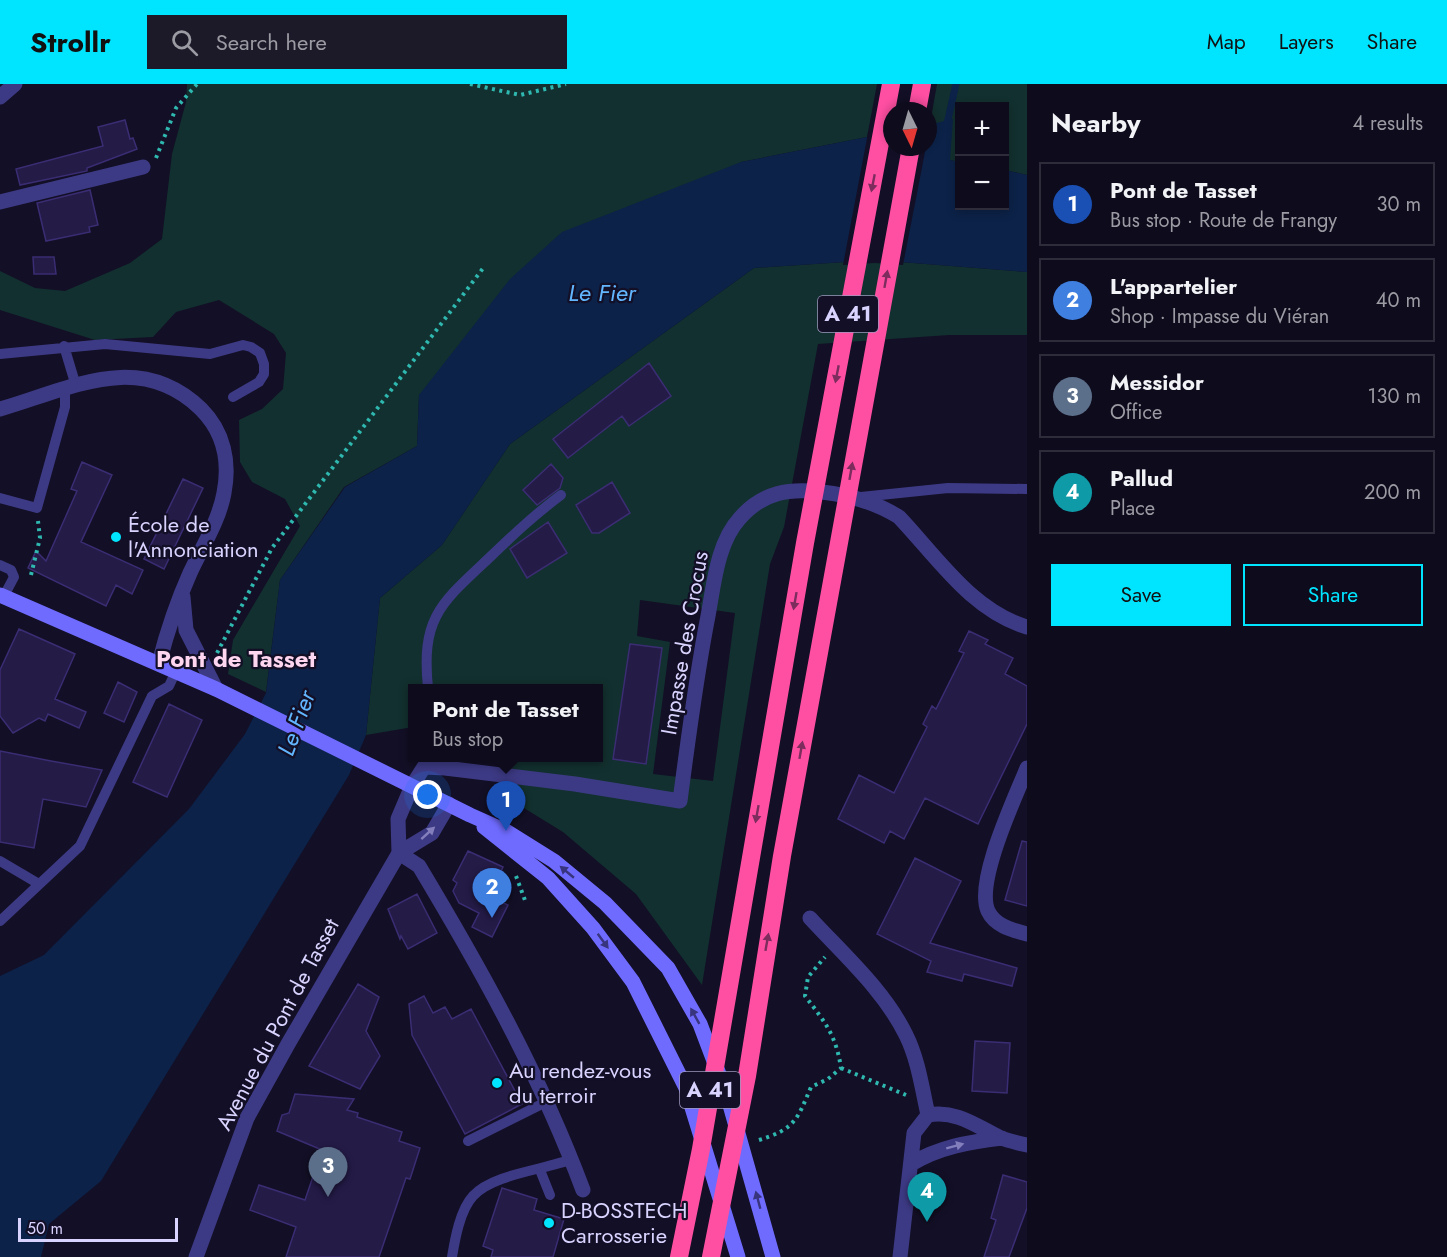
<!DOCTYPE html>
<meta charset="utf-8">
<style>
:root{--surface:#0e0b1c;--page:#1c1929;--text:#f1f3f6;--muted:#9b9ba3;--line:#2e2b3b;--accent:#00e5ff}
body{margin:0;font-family:Jost,sans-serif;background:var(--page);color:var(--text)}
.controls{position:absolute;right:18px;top:18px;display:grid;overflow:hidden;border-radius:0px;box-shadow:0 3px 9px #0003}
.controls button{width:54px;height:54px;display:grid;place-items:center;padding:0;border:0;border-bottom:2px solid var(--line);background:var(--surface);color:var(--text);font:30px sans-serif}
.compass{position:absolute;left:883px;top:18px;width:54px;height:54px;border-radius:50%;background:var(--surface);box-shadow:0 3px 9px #0003;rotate:175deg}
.scale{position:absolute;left:18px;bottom:15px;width:160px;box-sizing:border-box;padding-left:6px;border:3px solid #d9d4ff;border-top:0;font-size:16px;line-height:21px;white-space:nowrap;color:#d9d4ff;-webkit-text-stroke:4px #130f26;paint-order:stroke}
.you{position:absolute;left:428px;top:711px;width:21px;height:21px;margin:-15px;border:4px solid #fff;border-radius:50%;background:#1a73e8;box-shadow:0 0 0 9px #1a73e833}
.badge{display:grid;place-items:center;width:39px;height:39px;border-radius:50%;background:var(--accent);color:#fff;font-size:20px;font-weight:700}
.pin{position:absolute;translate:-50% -50px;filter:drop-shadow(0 2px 3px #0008)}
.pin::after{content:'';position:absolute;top:32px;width:21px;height:18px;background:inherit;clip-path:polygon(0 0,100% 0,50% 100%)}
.popup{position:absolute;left:408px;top:600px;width:195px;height:78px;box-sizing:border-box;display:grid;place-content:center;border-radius:0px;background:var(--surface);filter:drop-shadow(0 2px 4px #0005);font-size:20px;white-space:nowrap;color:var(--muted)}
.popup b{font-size:22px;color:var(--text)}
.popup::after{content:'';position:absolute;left:50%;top:100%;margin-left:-12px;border:12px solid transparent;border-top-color:var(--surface)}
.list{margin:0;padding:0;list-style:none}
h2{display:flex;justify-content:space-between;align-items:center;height:78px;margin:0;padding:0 24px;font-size:26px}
h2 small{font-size:20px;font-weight:400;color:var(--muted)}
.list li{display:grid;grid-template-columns:39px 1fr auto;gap:18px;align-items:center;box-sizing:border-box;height:84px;margin:0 12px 12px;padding:0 12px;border:2px solid var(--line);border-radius:0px}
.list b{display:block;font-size:22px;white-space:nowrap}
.list p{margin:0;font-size:20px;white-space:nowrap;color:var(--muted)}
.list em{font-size:20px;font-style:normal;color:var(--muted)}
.actions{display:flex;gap:12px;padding:18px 24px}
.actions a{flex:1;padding:14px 0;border:2px solid var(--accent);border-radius:0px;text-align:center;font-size:21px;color:var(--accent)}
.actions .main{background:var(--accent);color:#111}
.icon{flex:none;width:33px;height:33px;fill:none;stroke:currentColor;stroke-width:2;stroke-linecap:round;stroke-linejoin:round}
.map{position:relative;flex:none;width:1027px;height:1173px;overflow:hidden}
header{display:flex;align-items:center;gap:36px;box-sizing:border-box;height:84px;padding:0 30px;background:var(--accent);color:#111}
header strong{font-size:28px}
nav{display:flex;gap:33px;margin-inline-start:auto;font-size:21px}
.search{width:420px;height:54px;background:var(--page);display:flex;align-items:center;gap:15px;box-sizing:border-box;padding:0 21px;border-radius:0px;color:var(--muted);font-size:22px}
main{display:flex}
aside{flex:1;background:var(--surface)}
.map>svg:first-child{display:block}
.green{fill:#12302f;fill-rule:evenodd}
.water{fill:#0c2248}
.pier{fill:#130f26}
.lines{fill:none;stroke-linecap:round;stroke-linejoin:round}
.stream{stroke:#0c2248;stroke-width:7}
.building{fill:#241b47;stroke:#3b2d73;stroke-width:1.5}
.path{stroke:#2fb8b0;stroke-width:4;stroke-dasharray:3 4.5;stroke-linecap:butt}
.service{stroke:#3d3a85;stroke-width:10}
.minor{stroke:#3d3a85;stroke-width:15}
.tertiary{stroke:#3d3a85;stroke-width:15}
.secondary{stroke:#6f6bff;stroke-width:15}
.motorway{stroke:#ff4fa3;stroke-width:18}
.oneway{fill:#7d2c5e}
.oneway2{fill:#837fbc}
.oneway3{fill:#38347d}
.poi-dot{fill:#00e5ff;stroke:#130f26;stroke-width:2}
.labels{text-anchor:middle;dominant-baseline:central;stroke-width:4.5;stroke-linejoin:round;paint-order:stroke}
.shield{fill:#130f26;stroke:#9e99be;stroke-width:1.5}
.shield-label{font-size:21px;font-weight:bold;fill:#d9d4ff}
.poi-label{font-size:22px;fill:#d9d4ff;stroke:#130f26;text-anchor:start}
.street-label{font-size:22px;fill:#d9d4ff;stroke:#130f26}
.water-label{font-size:24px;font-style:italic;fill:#62b6ff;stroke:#130f26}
.neighbourhood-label{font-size:24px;font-weight:bold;fill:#ffd6f0;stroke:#130f26}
</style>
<header>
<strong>Strollr</strong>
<div class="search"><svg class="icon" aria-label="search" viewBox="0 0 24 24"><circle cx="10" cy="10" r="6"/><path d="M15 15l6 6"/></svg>Search here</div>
<nav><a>Map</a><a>Layers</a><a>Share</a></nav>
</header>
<main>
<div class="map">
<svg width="1027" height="1173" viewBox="0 0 1027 1173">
<rect width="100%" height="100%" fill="#130f26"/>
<path class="green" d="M187 0H877L867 53 741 78 419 311 417 362 344 403 280 496 266 608 228 590 233 556 300 442 285 415 252 398 240 378 239 336 262 325 283 305 286 269 274 250 219 216 176 228 153 253 95 256 0 226V187L35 204 65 207 130 179 162 155 172 70 186 18Z
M937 0H1027V91L1005 86 1004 22H960L959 78 950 76 930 40Z
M875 176 1027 188V251H949L818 260 784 443 770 480 702 901 636 810 563 748 498 708 500 674H599V604H413V643L366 651 380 514 442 461 510 360 754 184ZM640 516 735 529 713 697 653 690 670 558 637 552Z"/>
<path class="water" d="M953 35 950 76 959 78 960 122H1004L1005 86 1027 91V188L875 176 754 184 510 360 442 461 380 514 366 651 349 691 101 1097 49 1140 41 1173H0V892L44 871 189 725 245 650 266 609 280 496 345 403 417 362 419 311 510 195 562 148 741 78 892 48V63H928V41Z"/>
<path class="pier" d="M892 45V63H926L903 181 875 179 843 181 868 49Z"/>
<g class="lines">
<path class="stream" d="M946 44 956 0"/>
</g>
<path class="building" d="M125 36 130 55 133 54 137 65 87 84V87L20 101 16 85 103 62 98 43Z
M90 106 98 141 89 143 90 148 46 157 37 119Z
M33 173H54L56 190H34Z
M649 279 671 312 629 342 622 332 568 374 553 355Z
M82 378 112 391 81 458 143 486 132 510 116 501 106 522 28 484 36 467 46 477 77 407 71 405Z
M551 380 563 394 560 404 537 421 523 406Z
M183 395 203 404 164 485 144 475Z
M612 398 630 429 599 449H592L576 421Z
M548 438 567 469 527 494 510 465Z
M19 545 75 570 55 615 86 628 79 644 48 630 45 637 39 634 13 649 0 632V586Z
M969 547 988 556 985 560 1013 574 1005 590 1027 602V640L978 740 925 714 904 755 890 747 884 759 838 735 859 691 894 709 927 643 923 640 932 622 936 625 964 569 959 567Z
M630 560 662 564 646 680 613 675Z
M118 598 137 608 124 638 104 629Z
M169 620 202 636 167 713 133 698Z
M0 667 51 677 102 686 86 723 43 715 34 764 0 758Z
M1022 757 1027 758V822L1005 816Z
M468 767 503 783 500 790 506 794 495 815 508 821 492 853 472 843 479 829 459 819 453 807 457 799 453 796Z
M915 774 961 797 930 859 1017 884 1012 902 964 890 962 897 927 888 931 877 877 850Z
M417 810 437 849 408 865 401 852 400 855 388 825Z
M358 900 379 913 366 947 380 972 360 1005 309 982Z
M424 912 433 929 445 923 452 935 471 925 522 1020 465 1050 412 951 409 920Z
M975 957 1010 959 1007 1009 972 1007Z
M295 1010 354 1015 347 1026 358 1029 357 1033 402 1048 399 1057 420 1064 410 1095 406 1094 379 1173H286L296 1143 250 1126 259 1101 305 1116 322 1066 277 1047 282 1031 289 1029Z
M1003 1091 1027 1098V1124L1009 1173H984L996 1136 991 1134Z
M502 1104 537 1115 534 1126 564 1135 553 1173H491L493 1166 483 1162Z"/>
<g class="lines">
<path class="path" d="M470 0 520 11 566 0
M156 74 176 24 197 0
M31 491 40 454 38 437
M217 569 272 464 484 183
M516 792 526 819
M841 984 906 1011
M759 1056C795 1045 797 1036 811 1003L828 995 841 984C836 951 825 938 805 912L808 893 825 873"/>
<path class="service" d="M64 262 76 302
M0 270 105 260 210 270 243 261 251 263 260 269 264 280V290L259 298 233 313
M861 413 948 404 1027 405
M0 414 37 424 65 323V306
M0 481 11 486 14 493 4 512
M428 604C421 534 440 520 488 475 512 452 534 431 561 411
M0 777 39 800
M0 837 80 762 152 612 169 602 176 587
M468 1057 548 1017
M540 1086 550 1111
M452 1173C455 1155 460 1126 473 1112 493 1090 544 1086 572 1075"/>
<path class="minor" d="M0 118 143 83
M1027 684C1015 714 975 798 988 827 995 842 1012 846 1027 850
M412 702 424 683 445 684 575 700 680 717C688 655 696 593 708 532 714 500 717 459 740 434 763 408 789 404 822 408 850 411 875 418 899 433 937 473 972 527 1027 543
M399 769 419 782C482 887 540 991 583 1106
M810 834C843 870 884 906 906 951 918 975 922 1004 928 1031
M911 1080C939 1063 969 1058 1002 1054
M900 1173 914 1049 928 1031C956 1026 975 1041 999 1053 1008 1057 1018 1059 1027 1061"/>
<path class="tertiary" d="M0 13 15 0
M0 325C70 305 139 265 201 325 224 348 230 378 224 409 219 437 202 463 190 489 177 518 167 548 159 579
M183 513 186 546 216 605
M399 769 398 735 412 702
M196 1173 247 1034 288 960 399 769 432 749 449 720"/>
<path class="secondary" d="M0 511 216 605 470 731 506 747 554 777 605 819 668 884 700 940 728 1014 773 1173
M484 743 548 794 593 844 633 898 686 1004 738 1173"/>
<path class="motorway" d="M917 27 922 0
M679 1173 701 1065 805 459 891 0
M711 1173 747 992 782 772 911 63"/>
</g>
<defs><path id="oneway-solid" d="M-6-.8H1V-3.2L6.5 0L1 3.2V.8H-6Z" transform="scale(1.5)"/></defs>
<g class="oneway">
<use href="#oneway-solid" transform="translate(873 99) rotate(101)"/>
<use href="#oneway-solid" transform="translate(886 195) rotate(-80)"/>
<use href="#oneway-solid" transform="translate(837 290) rotate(101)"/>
<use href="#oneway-solid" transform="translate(851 387) rotate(-80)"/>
<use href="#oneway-solid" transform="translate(795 517) rotate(100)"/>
<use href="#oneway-solid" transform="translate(801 666) rotate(-80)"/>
<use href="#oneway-solid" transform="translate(757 730) rotate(100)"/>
<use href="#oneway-solid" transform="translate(767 858) rotate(-80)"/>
</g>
<g class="oneway2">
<use href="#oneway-solid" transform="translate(428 749) rotate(-42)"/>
<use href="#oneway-solid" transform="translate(955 1062) rotate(-15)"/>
</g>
<g class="oneway3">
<use href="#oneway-solid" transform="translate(567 788) rotate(-140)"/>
<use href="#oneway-solid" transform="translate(603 857) rotate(54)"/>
<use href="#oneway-solid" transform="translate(695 932) rotate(-119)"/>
<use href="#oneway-solid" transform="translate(758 1116) rotate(-105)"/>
</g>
<g class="poi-dot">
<circle cx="116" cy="453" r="6"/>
<circle cx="497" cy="999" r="6"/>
<circle cx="549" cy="1139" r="6"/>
</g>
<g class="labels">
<g class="shield">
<rect x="818" y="212" width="60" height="36" rx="4.5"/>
<rect x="680" y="988" width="60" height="36" rx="4.5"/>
</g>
<g class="shield-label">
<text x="848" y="230">A 41</text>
<text x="710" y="1006">A 41</text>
</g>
<g class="poi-label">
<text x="128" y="440">École de<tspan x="128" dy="25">l'Annonciation</tspan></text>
<text x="509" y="986">Au rendez-vous<tspan x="509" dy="25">du terroir</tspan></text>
<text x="561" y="1126">D-BOSSTECH<tspan x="561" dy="25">Carrosserie</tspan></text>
</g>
<g class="street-label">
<text transform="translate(684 559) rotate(-80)">Impasse des Crocus</text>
<text transform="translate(277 940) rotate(-62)">Avenue du Pont de Tasset</text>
</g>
<g class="water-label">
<text x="602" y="208">Le Fier</text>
<text transform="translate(296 639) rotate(-70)">Le Fier</text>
</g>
<g class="neighbourhood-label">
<text x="236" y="574">Pont de Tasset</text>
</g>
</g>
</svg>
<div class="controls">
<button>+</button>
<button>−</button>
</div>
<svg class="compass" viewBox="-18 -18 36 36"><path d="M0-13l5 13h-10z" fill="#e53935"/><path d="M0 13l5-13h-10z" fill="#9b9ba3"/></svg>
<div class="scale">50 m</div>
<div class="you"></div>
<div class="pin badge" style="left:506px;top:747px;background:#1a4fb4">1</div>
<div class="popup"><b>Pont de Tasset</b>Bus stop</div>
<div class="pin badge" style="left:492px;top:834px;background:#3f7fe0">2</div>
<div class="pin badge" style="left:328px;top:1113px;background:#5c6f8a">3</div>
<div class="pin badge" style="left:927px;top:1138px;background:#0f9aa8">4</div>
</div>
<aside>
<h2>Nearby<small>4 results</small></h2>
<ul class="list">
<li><span class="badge" style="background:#1a4fb4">1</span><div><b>Pont de Tasset</b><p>Bus stop · Route de Frangy</p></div><em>30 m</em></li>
<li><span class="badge" style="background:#3f7fe0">2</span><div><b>L'appartelier</b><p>Shop · Impasse du Viéran</p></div><em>40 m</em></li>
<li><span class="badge" style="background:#5c6f8a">3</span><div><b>Messidor</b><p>Office</p></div><em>130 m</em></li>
<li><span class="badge" style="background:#0f9aa8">4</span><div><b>Pallud</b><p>Place</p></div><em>200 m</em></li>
</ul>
<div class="actions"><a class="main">Save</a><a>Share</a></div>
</aside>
</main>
